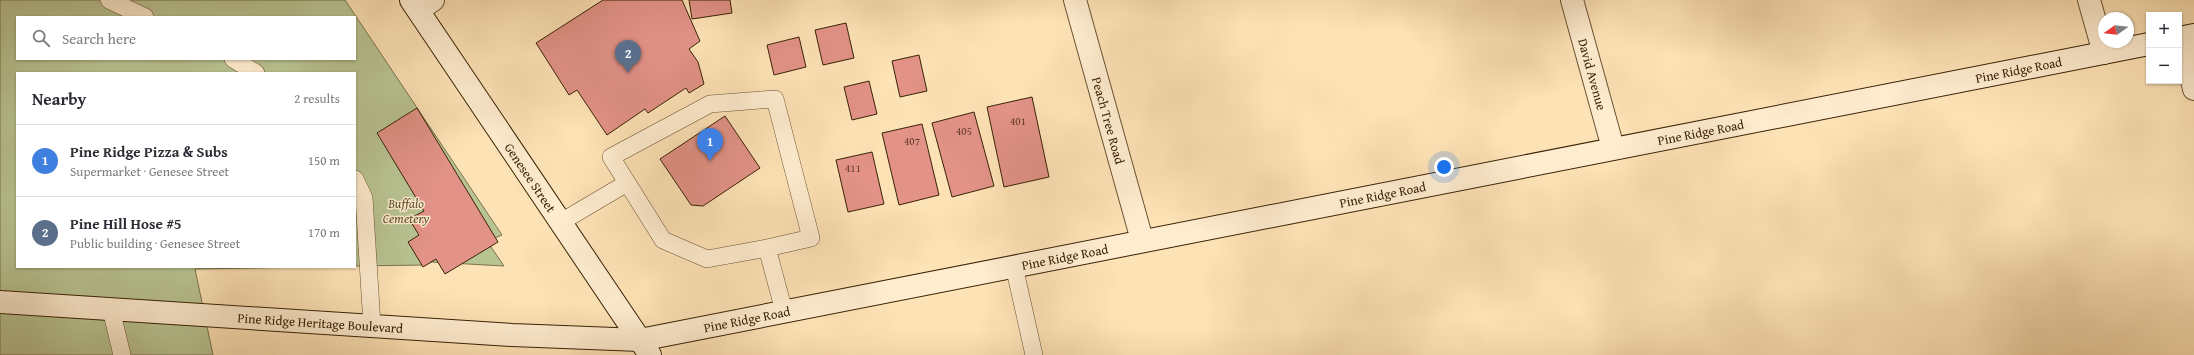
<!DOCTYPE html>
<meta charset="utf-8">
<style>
:root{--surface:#fff;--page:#f7f7f7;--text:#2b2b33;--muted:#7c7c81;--line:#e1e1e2;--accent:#7c3aed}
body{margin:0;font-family:"Gentium Book Plus",serif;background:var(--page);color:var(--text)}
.controls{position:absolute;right:12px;top:12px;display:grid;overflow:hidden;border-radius:0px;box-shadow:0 1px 3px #0004}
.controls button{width:36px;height:36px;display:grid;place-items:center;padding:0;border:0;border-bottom:1px solid var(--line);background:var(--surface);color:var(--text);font:20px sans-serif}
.compass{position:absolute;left:2098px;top:12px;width:36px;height:36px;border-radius:50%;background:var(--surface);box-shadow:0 1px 3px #0004;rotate:255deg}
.you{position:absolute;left:1444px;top:167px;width:14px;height:14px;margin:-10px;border:3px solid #fff;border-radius:50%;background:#1a73e8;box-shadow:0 0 0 6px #1a73e833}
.badge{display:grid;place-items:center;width:26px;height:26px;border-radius:50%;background:var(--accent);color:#fff;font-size:13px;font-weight:700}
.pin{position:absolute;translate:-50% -33px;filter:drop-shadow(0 1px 2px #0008)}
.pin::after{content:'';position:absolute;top:21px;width:14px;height:12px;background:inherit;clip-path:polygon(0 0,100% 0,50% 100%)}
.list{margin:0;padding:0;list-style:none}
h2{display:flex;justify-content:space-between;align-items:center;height:52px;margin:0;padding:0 16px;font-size:17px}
h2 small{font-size:13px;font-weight:400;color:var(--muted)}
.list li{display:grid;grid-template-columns:26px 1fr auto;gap:12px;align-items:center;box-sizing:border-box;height:72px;padding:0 16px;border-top:1px solid var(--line)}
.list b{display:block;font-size:15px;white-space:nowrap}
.list p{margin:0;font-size:13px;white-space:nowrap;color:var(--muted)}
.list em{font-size:13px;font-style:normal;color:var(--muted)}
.icon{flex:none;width:22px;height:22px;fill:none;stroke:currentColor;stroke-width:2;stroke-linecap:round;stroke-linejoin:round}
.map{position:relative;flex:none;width:2194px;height:355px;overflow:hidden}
.search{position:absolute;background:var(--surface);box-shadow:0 1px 3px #0004;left:16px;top:16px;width:340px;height:44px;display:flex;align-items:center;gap:10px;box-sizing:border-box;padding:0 14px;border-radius:0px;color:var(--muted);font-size:15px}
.panel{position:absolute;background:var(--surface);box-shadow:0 1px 3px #0004;left:16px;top:72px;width:340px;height:196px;border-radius:0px}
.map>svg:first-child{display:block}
.green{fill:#b9c493;stroke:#79734c;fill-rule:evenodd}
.building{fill:#e29287;stroke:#392205}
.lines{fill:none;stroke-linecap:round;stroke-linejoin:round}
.lane-casing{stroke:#6a5231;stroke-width:18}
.street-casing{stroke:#6a5231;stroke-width:24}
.secondary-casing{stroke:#392205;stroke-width:24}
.lane{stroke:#feeccf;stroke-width:17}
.street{stroke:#feeccf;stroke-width:22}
.secondary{stroke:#feeccf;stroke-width:22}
.labels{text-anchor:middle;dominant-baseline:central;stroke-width:3;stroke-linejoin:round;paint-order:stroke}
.number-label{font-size:11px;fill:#633e26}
.street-label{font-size:13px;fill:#392205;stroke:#feeccf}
.park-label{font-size:13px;font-style:italic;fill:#5f5330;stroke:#feeccf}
</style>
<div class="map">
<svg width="2194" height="355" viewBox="0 0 2194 355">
<rect width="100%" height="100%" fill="#fde2b5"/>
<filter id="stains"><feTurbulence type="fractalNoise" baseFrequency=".005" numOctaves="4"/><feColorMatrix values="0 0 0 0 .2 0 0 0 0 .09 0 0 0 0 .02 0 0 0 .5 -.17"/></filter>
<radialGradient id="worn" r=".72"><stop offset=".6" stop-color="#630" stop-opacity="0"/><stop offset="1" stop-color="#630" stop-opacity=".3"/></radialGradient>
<path class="green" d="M0 0H345L502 235 487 241 504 266 432 262 424 265 355 266V73H17V267H308L195 269 213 355H0ZM17 17H355V59H17Z"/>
<path class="building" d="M603 0H682L700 41 689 49 698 62 704 84 689 93 686 88 648 113 645 109 607 135 577 90 569 95 536 43Z
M689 0H730L732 13 692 19Z
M846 23 854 58 823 65 815 30Z
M799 37 806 67 774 75 767 45Z
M919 55 927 91 900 97 892 61Z
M869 81 877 114 852 120 844 87Z
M1032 97 1049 177 1004 187 987 107Z
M417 108 498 242 445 274 436 259 423 267 408 242 419 235 409 219 424 211 377 133Z
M974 112 994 186 952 197 932 123Z
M725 116 760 168 703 206 691 205 660 159Z
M922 124 939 195 899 205 882 133Z
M872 152 884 204 848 212 836 160Z"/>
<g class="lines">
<g class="lane-casing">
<path id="lane" d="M109 0 145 17
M233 59 256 73
M355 179 364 198 372 325
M561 222 627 183
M767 248 811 238 775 99 710 104 611 157 663 240 707 259 767 248 784 311
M1014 266 1034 355
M111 309 122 355"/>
</g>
<g class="street-casing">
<g id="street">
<path id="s1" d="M1075 0 1142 240"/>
<path id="s2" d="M1572 0 1613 148"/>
<path d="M2089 0 2104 53"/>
<path d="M419 10 433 0"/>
<path d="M2182 38 2194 89"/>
</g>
</g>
<g class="secondary-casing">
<g id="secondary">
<path id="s3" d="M411 0 650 355"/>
<path d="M2179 38 2194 35"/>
<path id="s4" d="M0 302 512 335 640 340 2149 44"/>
</g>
</g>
<use href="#lane" class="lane"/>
<use href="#street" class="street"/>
<use href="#secondary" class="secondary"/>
</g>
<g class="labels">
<g class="number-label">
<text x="1018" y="121">401</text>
<text x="964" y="131">405</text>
<text x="912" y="141">407</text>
<text x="853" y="168">411</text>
</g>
<g class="street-label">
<text stroke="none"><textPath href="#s4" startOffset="2046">Pine Ridge Road</textPath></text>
<text stroke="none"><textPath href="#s2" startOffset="77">David Avenue</textPath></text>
<text stroke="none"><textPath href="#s1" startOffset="125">Peach Tree Road</textPath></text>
<text stroke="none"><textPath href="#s4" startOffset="1722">Pine Ridge Road</textPath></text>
<text stroke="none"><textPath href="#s3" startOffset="214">Genesee Street</textPath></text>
<text stroke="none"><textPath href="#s4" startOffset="1398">Pine Ridge Road</textPath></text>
<text stroke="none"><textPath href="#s4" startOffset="1074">Pine Ridge Road</textPath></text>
<text stroke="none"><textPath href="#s4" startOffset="750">Pine Ridge Road</textPath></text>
<text stroke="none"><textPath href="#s4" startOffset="321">Pine Ridge Heritage Boulevard</textPath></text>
</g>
<g class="park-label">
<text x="406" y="203">Buffalo<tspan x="406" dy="15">Cemetery</tspan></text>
</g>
</g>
<rect width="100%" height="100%" filter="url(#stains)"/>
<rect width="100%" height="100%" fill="url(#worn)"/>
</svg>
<div class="controls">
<button>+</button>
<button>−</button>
</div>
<svg class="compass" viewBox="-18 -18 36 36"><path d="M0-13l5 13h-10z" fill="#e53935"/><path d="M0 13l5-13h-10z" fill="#7c7c81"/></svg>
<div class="you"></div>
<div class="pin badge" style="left:710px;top:161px;background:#3f7fe0">1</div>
<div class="pin badge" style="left:628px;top:73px;background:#5c6f8a">2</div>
<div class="search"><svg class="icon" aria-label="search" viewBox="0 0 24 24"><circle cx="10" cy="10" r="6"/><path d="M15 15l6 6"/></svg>Search here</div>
<section class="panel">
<h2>Nearby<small>2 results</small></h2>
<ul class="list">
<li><span class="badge" style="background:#3f7fe0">1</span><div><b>Pine Ridge Pizza &amp; Subs</b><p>Supermarket · Genesee Street</p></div><em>150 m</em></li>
<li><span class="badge" style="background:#5c6f8a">2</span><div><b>Pine Hill Hose #5</b><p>Public building · Genesee Street</p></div><em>170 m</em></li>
</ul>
</section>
</div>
